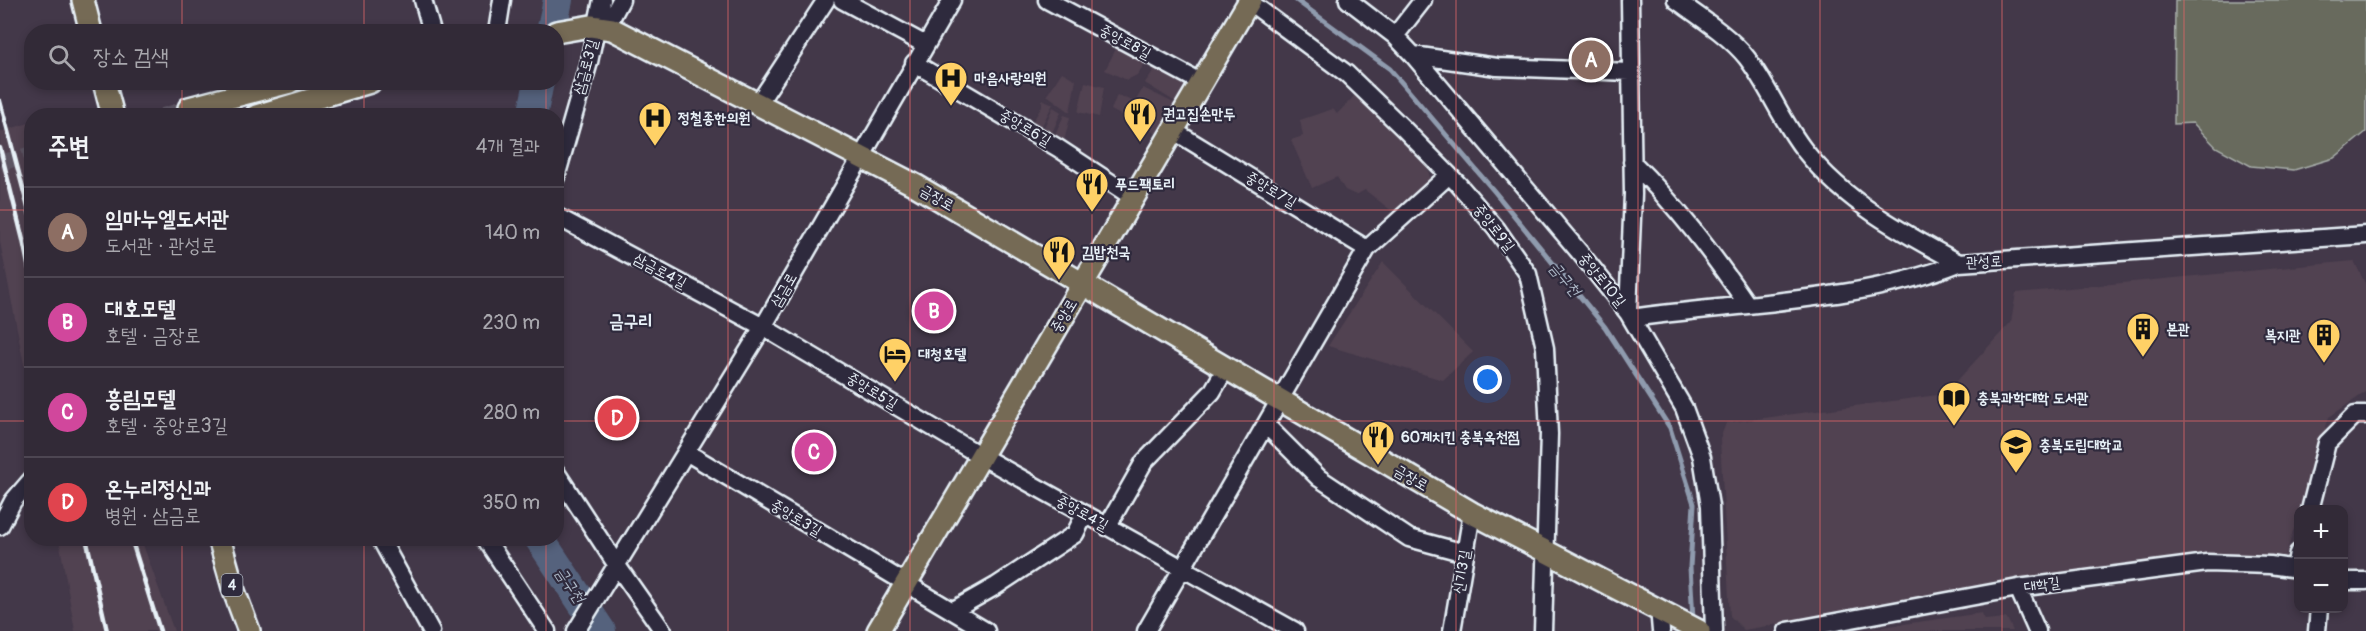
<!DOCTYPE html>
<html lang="ko">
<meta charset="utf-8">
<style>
:root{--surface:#322a37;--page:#3a323f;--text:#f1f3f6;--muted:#a8a7ad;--line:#4d4652;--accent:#95b2f1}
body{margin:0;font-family:Pangolin,"Poor Story",sans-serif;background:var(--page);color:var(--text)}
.controls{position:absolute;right:18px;bottom:18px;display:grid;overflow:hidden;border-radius:12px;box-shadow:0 3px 9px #0003}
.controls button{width:54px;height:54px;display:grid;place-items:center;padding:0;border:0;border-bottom:2px solid var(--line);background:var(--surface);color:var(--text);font:30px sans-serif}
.you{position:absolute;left:1488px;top:380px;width:21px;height:21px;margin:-15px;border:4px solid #fff;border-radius:50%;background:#1a73e8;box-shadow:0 0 0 9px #1a73e833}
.badge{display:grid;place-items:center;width:39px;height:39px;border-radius:50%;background:var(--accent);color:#fff;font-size:20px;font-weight:700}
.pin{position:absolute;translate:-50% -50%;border:3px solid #fff;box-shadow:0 2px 6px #0006}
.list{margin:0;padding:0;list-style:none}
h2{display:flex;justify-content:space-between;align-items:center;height:78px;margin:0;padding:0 24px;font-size:26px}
h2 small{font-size:20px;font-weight:400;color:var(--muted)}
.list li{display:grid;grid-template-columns:39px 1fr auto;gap:18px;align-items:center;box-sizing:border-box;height:90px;padding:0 24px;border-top:2px solid var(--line)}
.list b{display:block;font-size:22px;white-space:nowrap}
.list p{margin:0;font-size:20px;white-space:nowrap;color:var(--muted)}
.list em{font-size:20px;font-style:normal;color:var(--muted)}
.icon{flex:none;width:33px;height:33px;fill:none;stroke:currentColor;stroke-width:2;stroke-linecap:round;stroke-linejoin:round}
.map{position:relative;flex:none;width:2366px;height:631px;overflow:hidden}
.search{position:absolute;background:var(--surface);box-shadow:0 3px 9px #0003;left:24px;top:24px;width:540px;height:66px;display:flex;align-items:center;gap:15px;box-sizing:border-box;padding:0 21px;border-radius:24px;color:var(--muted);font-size:22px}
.panel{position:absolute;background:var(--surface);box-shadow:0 3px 9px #0003;left:24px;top:108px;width:540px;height:438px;border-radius:24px}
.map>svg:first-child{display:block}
.built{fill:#514251}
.green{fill:#676b5d;stroke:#a8aeaa;stroke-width:1.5}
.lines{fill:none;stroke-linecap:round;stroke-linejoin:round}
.stream{stroke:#8f9bae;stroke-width:5}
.river{stroke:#54627d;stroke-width:30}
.minor-tunnel{stroke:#5c5463;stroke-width:16;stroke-dasharray:16 8;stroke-linecap:butt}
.minor-casing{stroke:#e8f1f8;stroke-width:21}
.major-casing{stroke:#e8f1f8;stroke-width:26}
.minor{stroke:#2f2a3d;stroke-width:16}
.major{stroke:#756a55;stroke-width:21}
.rail{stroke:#e8f1f8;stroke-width:4.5}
.grid{fill:none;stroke:#db6466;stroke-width:1.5;stroke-opacity:0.55}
.labels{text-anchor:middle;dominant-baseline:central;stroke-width:4.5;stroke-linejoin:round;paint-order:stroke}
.shield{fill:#2f2a3d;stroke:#b0b5c0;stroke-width:1.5}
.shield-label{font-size:14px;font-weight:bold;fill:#e8f1f8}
.street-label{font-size:15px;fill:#e8f1f8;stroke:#2f2a3d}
.poi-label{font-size:15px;font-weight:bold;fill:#e8f1f8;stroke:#2f2a3d;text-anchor:start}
.water-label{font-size:16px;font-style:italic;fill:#adb8c7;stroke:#2f2a3d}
.quarter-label{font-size:18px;font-weight:bold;fill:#e8f1f8;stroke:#2f2a3d}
</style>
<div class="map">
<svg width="2366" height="631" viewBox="0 0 2366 631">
<rect width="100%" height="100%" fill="#433849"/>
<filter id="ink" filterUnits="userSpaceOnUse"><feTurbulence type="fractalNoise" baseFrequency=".0167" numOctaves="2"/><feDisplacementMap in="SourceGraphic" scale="12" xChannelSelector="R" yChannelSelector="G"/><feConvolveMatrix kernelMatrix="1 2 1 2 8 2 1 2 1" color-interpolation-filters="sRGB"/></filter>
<g filter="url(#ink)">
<path class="built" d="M1119 43 1148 59 1137 75 1127 80 1105 70Z
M1158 64 1190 80 1177 103 1145 83Z
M1062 72 1076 80 1070 112 1047 95Z
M1085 82 1104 87 1099 117 1078 112Z
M1143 88 1176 104 1157 134 1111 110 1117 95 1135 102Z
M1355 95 1426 161 1431 182 1397 215 1365 190 1356 195 1345 190 1337 177 1312 188 1291 140 1303 136 1300 120 1333 109 1337 114Z
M1042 99 1053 104 1039 131 1030 126 1042 106Z
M1053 107 1061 112 1051 135 1043 130Z
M1064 115 1070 117 1063 145 1053 139Z
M29 123 32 135 31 400 0 242V132Z
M2354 261 2366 285V392L2329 417 2285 557 2223 556 2051 577 1744 630 1730 616 1720 439 1726 423 1945 394 2011 322 2016 293Z
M1383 262 1473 352 1443 380 1328 346Z
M59 539H141L174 631H75Z
M1982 613 1984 620 2007 618 2013 631H1854Z"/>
<path class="green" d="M2175 0H2366V132L2334 158 2294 170 2251 166 2216 147 2193 123 2174 124Z"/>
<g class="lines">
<path class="stream" d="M1296 0 1390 69 1494 191 1605 327 1670 428 1694 504 1690 567 1693 620"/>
<path class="river" d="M551 32 558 0
M532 116 539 82
M539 538 601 631"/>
<path class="minor-tunnel" d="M163 116 189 108
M0 163 32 154"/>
<g class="minor-casing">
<path id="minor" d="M423 0 432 32
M842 0 926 45
M1047 0 1202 83
M1247 0 1347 74 1403 128 1458 184 1496 228 1528 274 1545 348 1549 434 1543 631
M1348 0 1395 36 1413 55 1581 254 1628 313 1684 408 1702 457 1710 506 1714 631
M1676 0C1697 15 1731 37 1747 58 1769 87 1782 122 1805 151 1845 202 1903 233 1959 263L2366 235
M606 28 621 0
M497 32 502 0
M1395 36 1423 0
M1413 55 1497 67 1630 72
M914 63 1058 148 1134 198
M758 104 826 0
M1174 131 1367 249
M1632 162C1676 205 1712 253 1747 304
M556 177 589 62 602 0
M556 216 763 327 981 456 1295 631
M1628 313 1633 194 1630 0
M1631 318C1736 303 1861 302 1959 263
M1266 425 1319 478 1409 538 1465 553
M686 452 986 631
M556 472 616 564 663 631
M2310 510 2327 443 2355 415H2366
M0 526 13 501 32 479
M1107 527 1144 462 1212 392 1226 368
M380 538 431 631
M485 538 547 631
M2295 568 2298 553
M2344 581H2366
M2018 588 2037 631
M1659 608 1661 631
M952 611 996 586 1075 534 1085 514
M576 631 763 327 952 0
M1146 631 1367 249 1449 175
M1452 631 1472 513
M1787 631 2018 588 2207 563 2270 565 2298 569
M2317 631 2319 608"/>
</g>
<g class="major-casing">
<path id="major" d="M83 0 91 32
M556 32 591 26 612 29 915 185 1472 513 1699 631
M104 82 113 116
M189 108 290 82
M256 116 370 82
M219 538 234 591 249 631
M878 631 1250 0"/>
</g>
<use href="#minor" class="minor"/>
<use href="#major" class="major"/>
<path class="rail" d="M0 101 32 223
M0 148 23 240 32 284
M86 538 107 631
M131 538 160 631"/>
</g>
</g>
<path class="grid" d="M182 0V32M364 0V32M546 0V32M728 0V631M910 0V631M1092 0V631M1274 0V631M1456 0V631M1638 0V631M1820 0V631M2002 0V631M2184 0V631M182 82V116M364 82V116M546 82V116M0 210H32M556 210H2366M0 421H32M556 421H2366M182 538V631M364 538V631M546 538V631"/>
<defs>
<g id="hospital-pin" transform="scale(1.725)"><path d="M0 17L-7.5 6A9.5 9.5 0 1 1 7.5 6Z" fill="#ffd166" stroke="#2f2a3d"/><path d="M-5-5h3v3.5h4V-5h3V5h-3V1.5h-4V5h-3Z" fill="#111"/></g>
<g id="restaurant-pin" transform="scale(1.725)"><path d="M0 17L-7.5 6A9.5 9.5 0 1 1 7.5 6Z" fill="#ffd166" stroke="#2f2a3d"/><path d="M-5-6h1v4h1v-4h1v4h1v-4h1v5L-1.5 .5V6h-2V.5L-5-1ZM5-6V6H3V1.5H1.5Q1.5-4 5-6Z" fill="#111"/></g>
<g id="building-pin" transform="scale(1.725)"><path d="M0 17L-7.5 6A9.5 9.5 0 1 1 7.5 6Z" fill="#ffd166" stroke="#2f2a3d"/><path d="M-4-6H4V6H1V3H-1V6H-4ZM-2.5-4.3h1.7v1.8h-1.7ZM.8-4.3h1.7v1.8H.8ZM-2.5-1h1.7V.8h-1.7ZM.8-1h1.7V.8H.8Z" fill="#111"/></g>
<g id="hotel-pin" transform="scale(1.725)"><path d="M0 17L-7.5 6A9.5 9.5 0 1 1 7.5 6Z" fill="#ffd166" stroke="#2f2a3d"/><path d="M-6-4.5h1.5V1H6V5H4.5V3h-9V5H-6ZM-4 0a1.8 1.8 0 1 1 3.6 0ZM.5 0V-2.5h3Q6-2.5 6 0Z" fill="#111"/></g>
<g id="library-pin" transform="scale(1.725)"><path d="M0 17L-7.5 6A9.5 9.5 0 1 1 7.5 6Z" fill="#ffd166" stroke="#2f2a3d"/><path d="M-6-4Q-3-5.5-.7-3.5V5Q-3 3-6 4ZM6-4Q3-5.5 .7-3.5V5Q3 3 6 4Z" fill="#111"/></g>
<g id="university-pin" transform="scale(1.725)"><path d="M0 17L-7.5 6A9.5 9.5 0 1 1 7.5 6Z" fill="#ffd166" stroke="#2f2a3d"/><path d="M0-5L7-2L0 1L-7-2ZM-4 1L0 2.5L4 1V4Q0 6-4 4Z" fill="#111"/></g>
</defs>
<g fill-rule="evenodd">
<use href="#hospital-pin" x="951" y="78"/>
<use href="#restaurant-pin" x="1140" y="114"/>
<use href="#hospital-pin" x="655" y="118"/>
<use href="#restaurant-pin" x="1092" y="184"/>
<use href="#restaurant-pin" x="1059" y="252"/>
<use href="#building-pin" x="2143" y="329"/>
<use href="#building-pin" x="2324" y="335"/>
<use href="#hotel-pin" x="895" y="354"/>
<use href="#library-pin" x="1954" y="398"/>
<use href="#restaurant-pin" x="1378" y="437"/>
<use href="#university-pin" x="2016" y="445"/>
</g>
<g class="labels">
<rect class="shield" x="221.5" y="574" width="21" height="22" rx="4.5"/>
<g class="shield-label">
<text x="232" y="585">4</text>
</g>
<g class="street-label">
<text transform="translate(1125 42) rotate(28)">중앙로8길</text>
<text transform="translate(586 67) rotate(-75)">삼금로3길</text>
<text transform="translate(1025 128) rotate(31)">중앙로6길</text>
<text transform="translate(1271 190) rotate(31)">중앙로7길</text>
<text transform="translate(937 198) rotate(30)">금장로</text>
<text transform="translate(1494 228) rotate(52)">중앙로9길</text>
<text transform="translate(1984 262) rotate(-2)">관성로</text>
<text transform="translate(660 271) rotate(28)">삼금로4길</text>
<text transform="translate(1602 280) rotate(51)">중앙로10길</text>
<text transform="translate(784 290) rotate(-60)">삼금로</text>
<text transform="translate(1064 316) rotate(-59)">중앙로</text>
<text transform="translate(872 391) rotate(31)">중앙로5길</text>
<text transform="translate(1411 478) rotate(30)">금장로</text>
<text transform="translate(1082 513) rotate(29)">중앙로4길</text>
<text transform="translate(796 518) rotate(31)">중앙로3길</text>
<text transform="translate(1462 572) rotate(-81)">신기3길</text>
<text transform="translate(2042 585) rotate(-8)">대학길</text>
</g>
<g class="poi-label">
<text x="974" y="78">마음사랑의원</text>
<text x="1163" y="114">권고집손만두</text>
<text x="678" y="118">정철종한의원</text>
<text x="1115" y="184">푸드팩토리</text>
<text x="1082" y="252">김밥천국</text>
<text x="2166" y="329">본관</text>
<text x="2301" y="335" text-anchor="end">복지관</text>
<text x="918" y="354">대청호텔</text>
<text x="1977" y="398">충북과학대학 도서관</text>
<text x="1401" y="437">60계치킨 충북옥천점</text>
<text x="2039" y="445">충북도립대학교</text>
</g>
<g class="water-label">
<text transform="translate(1565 279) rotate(50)">금구천</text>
<text transform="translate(570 585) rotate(56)">금구천</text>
</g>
<g class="quarter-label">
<text x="631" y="321">금구리</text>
</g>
</g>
</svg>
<div class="controls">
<button>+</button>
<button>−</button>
</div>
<div class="you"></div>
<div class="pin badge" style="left:1591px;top:60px;background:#8d6e63">A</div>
<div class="pin badge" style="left:934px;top:311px;background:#d1479c">B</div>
<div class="pin badge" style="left:814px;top:452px;background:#d1479c">C</div>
<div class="pin badge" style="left:617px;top:418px;background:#e0444e">D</div>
<div class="search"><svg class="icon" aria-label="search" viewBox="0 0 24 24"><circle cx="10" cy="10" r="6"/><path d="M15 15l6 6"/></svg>장소 검색</div>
<section class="panel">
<h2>주변<small>4개 결과</small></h2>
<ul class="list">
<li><span class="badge" style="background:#8d6e63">A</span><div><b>임마누엘도서관</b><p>도서관 · 관성로</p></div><em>140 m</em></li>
<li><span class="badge" style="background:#d1479c">B</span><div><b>대호모텔</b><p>호텔 · 금장로</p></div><em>230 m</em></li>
<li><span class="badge" style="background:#d1479c">C</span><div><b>흥림모텔</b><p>호텔 · 중앙로3길</p></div><em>280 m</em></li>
<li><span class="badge" style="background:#e0444e">D</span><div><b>온누리정신과</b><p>병원 · 삼금로</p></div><em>350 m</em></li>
</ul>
</section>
</div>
